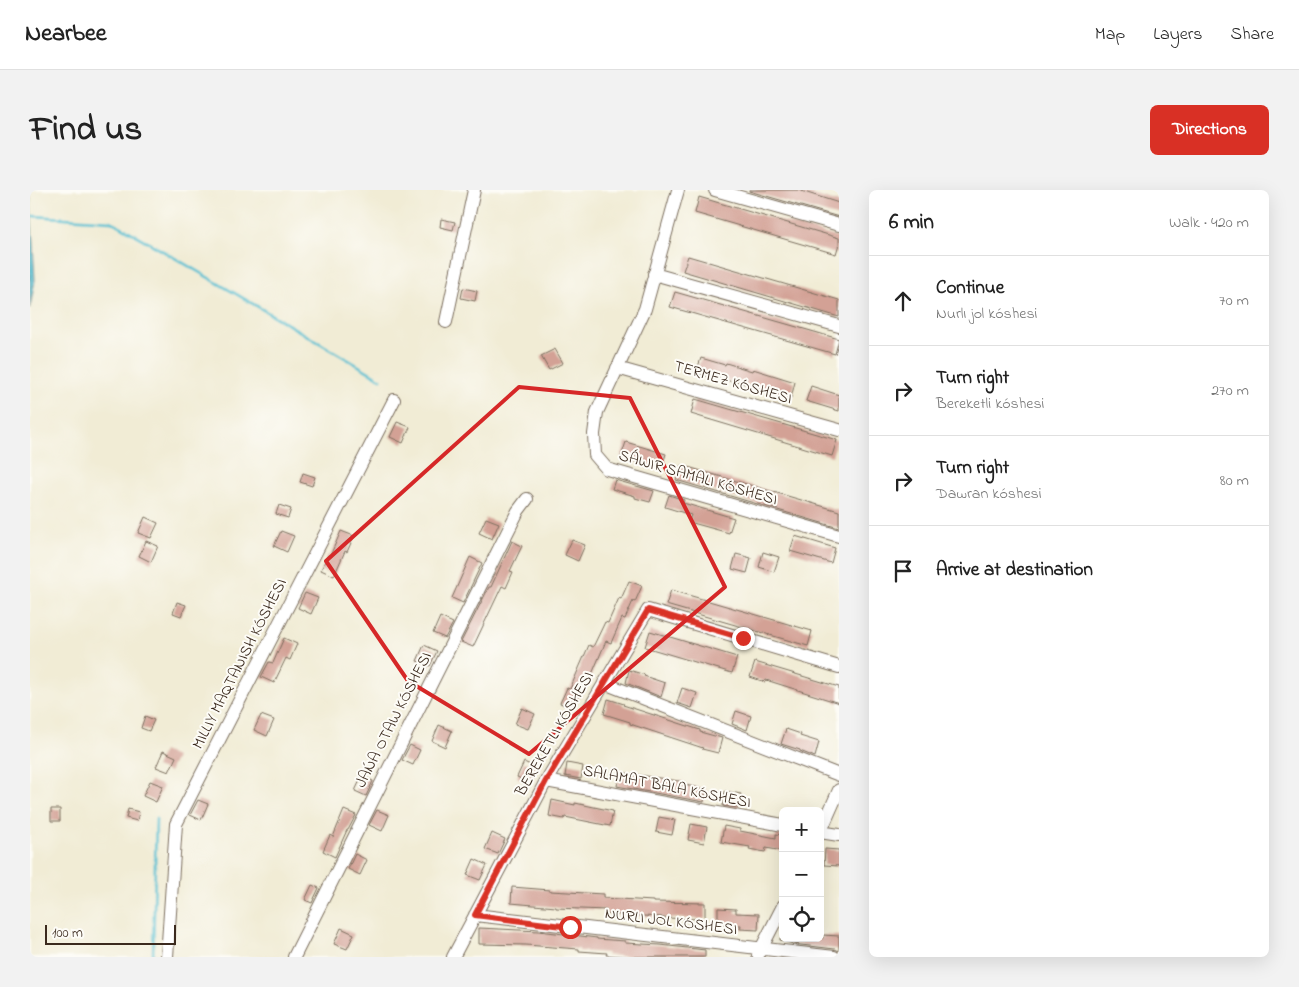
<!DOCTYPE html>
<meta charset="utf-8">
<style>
:root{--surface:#fff;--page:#f2f2f2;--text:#222;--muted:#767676;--line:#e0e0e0;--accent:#d93025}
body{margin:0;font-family:"Indie Flower",sans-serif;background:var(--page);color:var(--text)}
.controls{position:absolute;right:15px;bottom:15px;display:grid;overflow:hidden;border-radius:8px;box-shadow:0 5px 20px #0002}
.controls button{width:45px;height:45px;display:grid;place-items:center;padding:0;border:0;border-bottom:1px solid var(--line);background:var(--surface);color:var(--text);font:25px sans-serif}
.scale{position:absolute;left:15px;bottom:12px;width:131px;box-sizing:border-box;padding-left:5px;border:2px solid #3b2a1e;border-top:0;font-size:14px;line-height:18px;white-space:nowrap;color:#3b2a1e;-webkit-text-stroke:4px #fdfcf7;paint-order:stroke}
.stop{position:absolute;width:15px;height:15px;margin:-11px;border:4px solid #d93025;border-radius:50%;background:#fff}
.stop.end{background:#d93025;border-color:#fff;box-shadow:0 1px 5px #0008}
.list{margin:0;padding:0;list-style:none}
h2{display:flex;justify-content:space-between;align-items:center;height:65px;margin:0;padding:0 20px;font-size:21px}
h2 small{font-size:16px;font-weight:400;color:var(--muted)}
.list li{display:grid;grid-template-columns:32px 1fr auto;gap:15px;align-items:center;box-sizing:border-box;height:90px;padding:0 20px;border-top:1px solid var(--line)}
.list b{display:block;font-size:19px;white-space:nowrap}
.list p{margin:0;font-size:16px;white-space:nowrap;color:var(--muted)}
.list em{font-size:16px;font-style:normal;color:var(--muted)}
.icon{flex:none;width:28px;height:28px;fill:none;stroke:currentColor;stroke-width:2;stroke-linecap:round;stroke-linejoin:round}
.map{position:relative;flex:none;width:809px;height:767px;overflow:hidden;border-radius:8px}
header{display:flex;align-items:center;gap:30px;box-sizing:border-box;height:70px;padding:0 25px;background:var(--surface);border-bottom:1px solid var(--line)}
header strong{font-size:24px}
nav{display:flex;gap:28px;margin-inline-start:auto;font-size:18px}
.intro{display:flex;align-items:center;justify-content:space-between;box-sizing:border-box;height:120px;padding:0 30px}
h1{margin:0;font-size:35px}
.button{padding:12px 22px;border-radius:8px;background:var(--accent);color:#fff;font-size:18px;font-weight:700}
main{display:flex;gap:30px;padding:0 30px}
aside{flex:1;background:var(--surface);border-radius:8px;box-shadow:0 5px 20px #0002}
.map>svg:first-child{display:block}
.water{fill:#57c0d3;stroke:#497578}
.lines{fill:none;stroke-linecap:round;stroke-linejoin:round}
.stream{stroke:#57c0d3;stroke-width:2.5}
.building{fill:#d3a195}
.minor-casing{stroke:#7b6e5e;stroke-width:14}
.minor{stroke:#fff;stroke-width:12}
.route{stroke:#d93025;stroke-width:6}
.marked{fill:none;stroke:#d62828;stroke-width:4;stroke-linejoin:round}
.labels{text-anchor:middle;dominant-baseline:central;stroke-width:4;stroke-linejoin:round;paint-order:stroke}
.street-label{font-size:16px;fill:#3b2a1e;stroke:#fdfcf7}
</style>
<header>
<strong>Nearbee</strong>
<nav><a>Map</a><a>Layers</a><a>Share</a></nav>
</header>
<div class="intro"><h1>Find us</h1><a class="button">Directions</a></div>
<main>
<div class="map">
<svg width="809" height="767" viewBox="0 0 809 767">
<rect width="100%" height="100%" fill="#fdfcf7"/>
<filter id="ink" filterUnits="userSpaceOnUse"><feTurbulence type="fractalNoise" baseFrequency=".02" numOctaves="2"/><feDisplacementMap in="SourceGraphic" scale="10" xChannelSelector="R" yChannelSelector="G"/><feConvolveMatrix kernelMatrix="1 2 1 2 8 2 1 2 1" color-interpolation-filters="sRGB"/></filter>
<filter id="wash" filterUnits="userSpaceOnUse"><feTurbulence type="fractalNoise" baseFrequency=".0096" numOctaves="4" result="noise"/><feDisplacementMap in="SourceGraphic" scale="20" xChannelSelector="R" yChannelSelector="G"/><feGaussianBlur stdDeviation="1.12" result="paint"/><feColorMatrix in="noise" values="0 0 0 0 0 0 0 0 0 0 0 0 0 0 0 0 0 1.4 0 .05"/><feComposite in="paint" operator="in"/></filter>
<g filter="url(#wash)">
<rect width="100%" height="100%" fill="#f1ecd5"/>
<path class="water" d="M0 0 5 90 0 118Z"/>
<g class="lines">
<path class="stream" d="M2 26 67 30 80 31 92 37 351 189
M123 767 126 629"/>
</g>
<g id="blocks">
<path class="building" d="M719 0H768L793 8 809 13V27L719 1Z
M669 7 809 48V54L806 64 665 23Z
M411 29 425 32 423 40 410 37Z
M658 66 809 110V127L653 81Z
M433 98 447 101 445 111 431 108Z
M645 102 809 149 805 164 640 117Z
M525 159 533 173 519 180 511 166Z
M671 168 695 175 696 173 722 181 723 179 765 192 761 208 707 191 706 193 682 186V187L666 183Z
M781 196 809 205V221L776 211Z
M665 209 807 250 802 266 661 224Z
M367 232 380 237 373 253 360 247Z
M596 252 636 264 631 279 591 267Z
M651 275 809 321V338L646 290Z
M273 283 285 287 282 296 270 292Z
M585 290 624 301 620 312 605 308V306L582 299Z
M639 305 654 310 653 313 704 328 699 343 659 332 661 325 635 317Z
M249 315 261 319 258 328 246 324Z
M115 327 128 333 121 348 108 343Z
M456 328 469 333 462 349 449 343Z
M251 341 264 346 257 362 244 356Z
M311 341 324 346 317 362 315 361 304 386 291 380 298 365 300 366Z
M765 346 805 358 801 373 760 361Z
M542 350 555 355 548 371 535 365Z
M116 351 128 356 121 372 109 366Z
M482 351 492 356 480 381 483 382 476 398 472 396 443 457 431 452 459 397H461Z
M733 362 749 367 744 382 729 377Z
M706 364 721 368 717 383 702 379Z
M440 367 452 373 433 413 422 408Z
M599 391 612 396 605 412 603 411 595 429 592 428 581 453 576 451 557 496 554 495 543 519 530 513 537 498 540 499 559 455 563 457 575 432 578 433 589 408 591 409Z
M641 400 782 441 778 456 636 415Z
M275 403 288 408 281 424 268 418Z
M147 412 156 415 151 426 143 423Z
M410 427 423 433 415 448 403 443Z
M620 441 707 467 702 483 615 457Z
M254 448 267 454 260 470 256 468 244 493 231 487 239 472 243 473Z
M394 455 407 461 400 476 387 471Z
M725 472 809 497V513L736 490 735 492 720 487Z
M599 480 615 485 614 486 635 493 631 507 596 493Z
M652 498 667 503 662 518 647 513Z
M578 509 594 514 593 515 670 540V542L692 548 688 563 672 559 673 558 600 534V532L574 524Z
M492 518 505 524 498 539 485 534Z
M706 521 721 526 717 540 702 534Z
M231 525 244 530 237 546 224 540Z
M115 526 124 530 119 541 111 538Z
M409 535 422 541 415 557 402 551Z
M756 539 771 544 770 546 789 552 785 567 770 561V560L751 554Z
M380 555 390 560 383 575 372 570Z
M133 561 146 567 139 582 126 577Z
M494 572 507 578 500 593 487 587Z
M537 573 553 576 551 589 535 586Z
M590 582 655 592 654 595 676 599 674 612 587 596Z
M332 586 343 591 336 606 325 601Z
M120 591 133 596 126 612 113 606Z
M695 601 711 604 708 618 693 616Z
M168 610 178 614 171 630 160 625Z
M522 610 545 615V613L583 621 580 636 535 627 534 629 519 626Z
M21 619H30V631H21Z
M98 619 109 622 107 631 96 628Z
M314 620 326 625 318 640H317L305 667 293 661 300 645 303 647Z
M347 620 359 625 352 641 339 635Z
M629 627 645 630 642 645 626 642Z
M661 634 677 637 674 653 658 650Z
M694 636 710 639V641L746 648V644L753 645V661L736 658 735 662 719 659 720 657 691 652Z
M462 643 475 649 468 664 455 659Z
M795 659 809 660V676L794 675Z
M325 664 337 670 330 685 318 679Z
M444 669 457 675 450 690 437 685Z
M282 695 289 698 282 713 275 710Z
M482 697 520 700V701L573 704V708L623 711V712L675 713V729L632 728V727L576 724V720L526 718V717L481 713Z
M688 718 706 719V723L729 724 728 740 710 739 711 735H688Z
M311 738 324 744 317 759 304 754Z
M449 738 509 741 567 748V749L595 751V753L630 755 675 760V767H605L576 765 577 763 549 761V759L496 755 449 754Z
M793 745 809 746V761L805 759 763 754 750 750V748H793Z"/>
</g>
</g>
<g filter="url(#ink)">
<use href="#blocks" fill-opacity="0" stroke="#7b6e5e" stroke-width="1"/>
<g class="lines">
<g class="minor-casing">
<path id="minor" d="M648 0 615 119 567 222 564 244 565 265 577 279 809 346
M685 0 809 35
M624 84 809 136
M416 132 444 0
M587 178 809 240
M574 493 809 585
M516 591 753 635
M790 642 809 645
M790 643 809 600
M445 725 804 767
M728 765 753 716
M137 767 146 634 364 210
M264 767 488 321 497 309
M423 767 516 591 618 420 809 477"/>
</g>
<use href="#minor" class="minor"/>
</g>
</g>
<g class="lines" filter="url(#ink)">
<path class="route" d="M540 737 445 725 516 591 618 420 713 448"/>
</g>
<path class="marked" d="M489 197 600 208 695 397 499 564 378 491 296 371Z"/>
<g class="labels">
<g class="street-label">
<text transform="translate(703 193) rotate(16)">TERMEZ KÓSHESI</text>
<text transform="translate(668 288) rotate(16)">SÁWIR SAMALI KÓSHESI</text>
<text transform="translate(210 474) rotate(-63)">MILLIY MAQTANISH KÓSHESI</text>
<text transform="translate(364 530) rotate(-63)">JAŃA OTAW KÓSHESI</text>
<text transform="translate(525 544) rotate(-60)">BEREKETLI KÓSHESI</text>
<text transform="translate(637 597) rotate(11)">SALAMAT BALA KÓSHESI</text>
<text transform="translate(641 732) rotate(7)">NURLI JOL KÓSHESI</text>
</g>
</g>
</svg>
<div class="controls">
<button>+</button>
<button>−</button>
<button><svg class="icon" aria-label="locate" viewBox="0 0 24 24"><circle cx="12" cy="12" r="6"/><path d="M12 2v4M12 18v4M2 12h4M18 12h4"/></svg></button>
</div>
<div class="scale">100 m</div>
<div class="stop" style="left:540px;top:737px"></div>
<div class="stop end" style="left:713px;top:448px"></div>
</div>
<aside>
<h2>6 min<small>Walk · 420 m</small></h2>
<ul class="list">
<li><svg class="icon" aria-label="ahead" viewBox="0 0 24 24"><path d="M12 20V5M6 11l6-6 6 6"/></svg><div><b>Continue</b><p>Nurlı jol kóshesi</p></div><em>70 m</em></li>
<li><svg class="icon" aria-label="right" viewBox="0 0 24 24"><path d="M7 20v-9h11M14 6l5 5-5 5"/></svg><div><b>Turn right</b><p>Bereketli kóshesi</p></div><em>270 m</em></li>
<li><svg class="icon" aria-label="right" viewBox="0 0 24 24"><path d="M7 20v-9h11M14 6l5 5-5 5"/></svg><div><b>Turn right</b><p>Dawran kóshesi</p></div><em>80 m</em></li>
<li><svg class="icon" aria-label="arrive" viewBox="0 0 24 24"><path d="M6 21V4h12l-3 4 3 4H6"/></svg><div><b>Arrive at destination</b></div></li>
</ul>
</aside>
</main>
